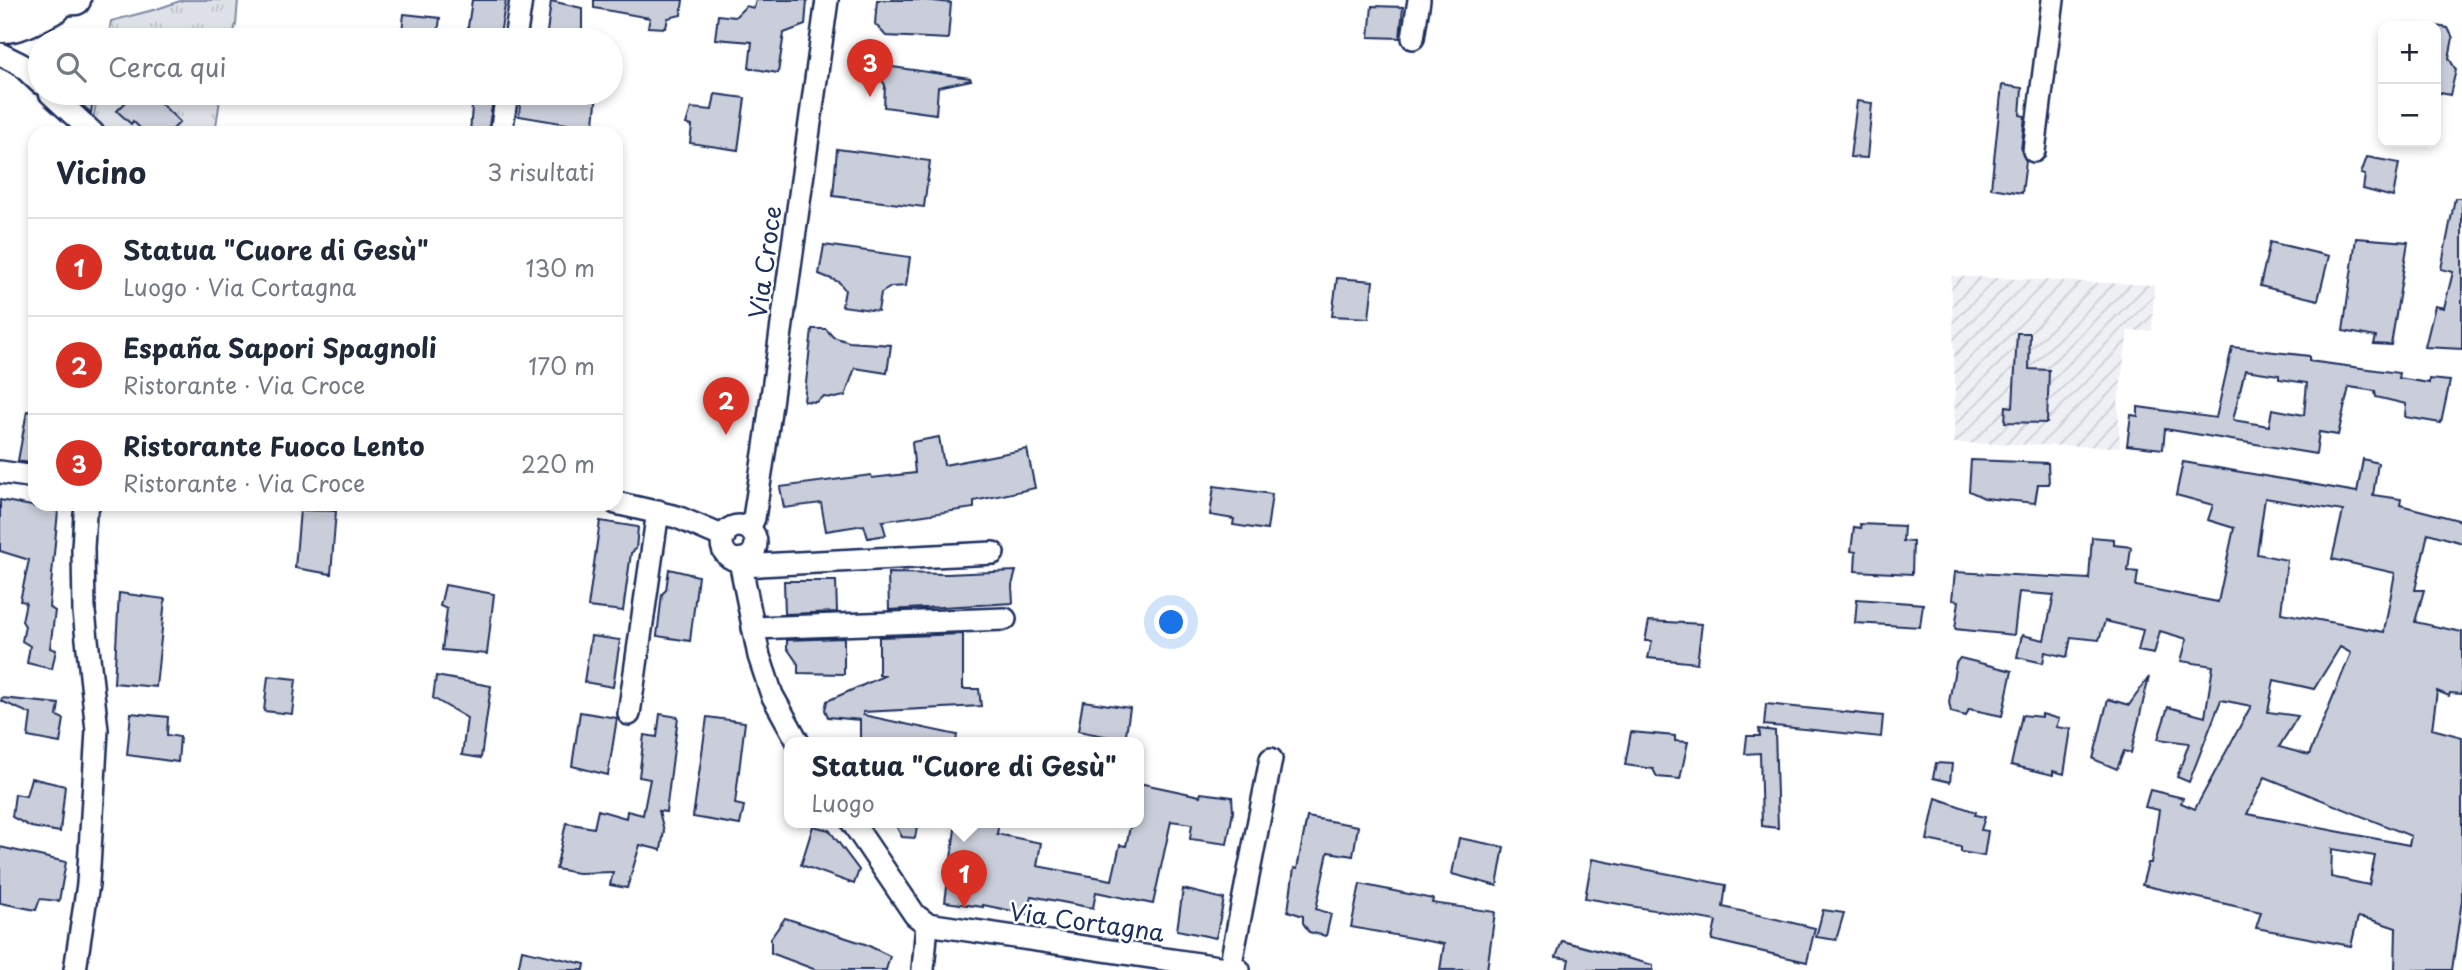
<!DOCTYPE html>
<html lang="it">
<meta charset="utf-8">
<style>
:root{--surface:#fff;--page:#f2f2f3;--text:#1f2937;--muted:#747a83;--line:#e0e1e3;--accent:#d93025}
body{margin:0;font-family:"Playpen Sans",sans-serif;background:var(--page);color:var(--text)}
.controls{position:absolute;right:21px;top:21px;display:grid;overflow:hidden;border-radius:14px;box-shadow:0 4px 10px #0003}
.controls button{width:63px;height:63px;display:grid;place-items:center;padding:0;border:0;border-bottom:2px solid var(--line);background:var(--surface);color:var(--text);font:35px sans-serif}
.you{position:absolute;left:1172px;top:623px;width:24px;height:24px;margin:-18px;border:5px solid #fff;border-radius:50%;background:#1a73e8;box-shadow:0 0 0 10px #1a73e833}
.badge{display:grid;place-items:center;width:46px;height:46px;border-radius:50%;background:var(--accent);color:#fff;font-size:23px;font-weight:700}
.pin{position:absolute;translate:-50% -58px;filter:drop-shadow(0 2px 4px #0008)}
.pin::after{content:'';position:absolute;top:37px;width:24px;height:21px;background:inherit;clip-path:polygon(0 0,100% 0,50% 100%)}
.popup{position:absolute;left:784px;top:737px;width:360px;height:91px;box-sizing:border-box;display:grid;place-content:center;border-radius:14px;background:var(--surface);filter:drop-shadow(0 2px 5px #0005);font-size:23px;white-space:nowrap;color:var(--muted)}
.popup b{font-size:26px;color:var(--text)}
.popup::after{content:'';position:absolute;left:50%;top:100%;margin-left:-14px;border:14px solid transparent;border-top-color:var(--surface)}
.list{margin:0;padding:0;list-style:none}
h2{display:flex;justify-content:space-between;align-items:center;height:91px;margin:0;padding:0 28px;font-size:30px}
h2 small{font-size:23px;font-weight:400;color:var(--muted)}
.list li{display:grid;grid-template-columns:46px 1fr auto;gap:21px;align-items:center;box-sizing:border-box;height:98px;padding:0 28px;border-top:2px solid var(--line)}
.list b{display:block;font-size:26px;white-space:nowrap}
.list p{margin:0;font-size:23px;white-space:nowrap;color:var(--muted)}
.list em{font-size:23px;font-style:normal;color:var(--muted)}
.icon{flex:none;width:38px;height:38px;fill:none;stroke:currentColor;stroke-width:2;stroke-linecap:round;stroke-linejoin:round}
.map{position:relative;flex:none;width:2462px;height:970px;overflow:hidden}
.search{position:absolute;background:var(--surface);box-shadow:0 4px 10px #0003;left:28px;top:28px;width:595px;height:77px;display:flex;align-items:center;gap:18px;box-sizing:border-box;padding:0 24px;border-radius:38px;color:var(--muted);font-size:26px}
.panel{position:absolute;background:var(--surface);box-shadow:0 4px 10px #0003;left:28px;top:126px;width:595px;height:385px;border-radius:21px}
.map>svg:first-child{display:block}
.industrial{fill:url(#industrial-furrows)}
.grass{fill:url(#grass-tufts);stroke:#7c88a2;stroke-width:2}
.building{fill:#caceda;stroke:#1b2f5e;stroke-width:2;fill-rule:evenodd}
.lines{fill:none;stroke-linecap:round;stroke-linejoin:round}
.minor-casing{stroke:#1b2f5e;stroke-width:26}
.major-casing{stroke:#1b2f5e;stroke-width:33}
.minor{stroke:#fff;stroke-width:21}
.major{stroke:#fff;stroke-width:28}
.labels{text-anchor:middle;dominant-baseline:central;stroke-width:5;stroke-linejoin:round;paint-order:stroke}
.street-label{font-size:24px;fill:#1b2f5e;stroke:#fff}
</style>
<div class="map">
<svg width="2462" height="970" viewBox="0 0 2462 970">
<defs>
<pattern id="industrial-furrows" width="10" height="10" patternUnits="userSpaceOnUse" patternTransform="scale(1.75)"><rect width="10" height="10" fill="#eff0f4"/><path d="M-1 1l2-2M0 10L10 0M9 11l2-2" fill="none" stroke="#ccced4"/></pattern>
<pattern id="grass-tufts" width="24" height="20" patternUnits="userSpaceOnUse" patternTransform="scale(1.75)"><rect width="24" height="20" fill="#dee1e7"/><path d="M3 7l-1-3M5 7V3M7 7l1-3M15 17l-1-3M17 17v-4M19 17l1-3" fill="none" stroke="#bec1c9"/></pattern>
</defs>
<rect width="100%" height="100%" fill="#fff"/>
<filter id="ink" filterUnits="userSpaceOnUse"><feTurbulence type="fractalNoise" baseFrequency=".0143" numOctaves="2"/><feDisplacementMap in="SourceGraphic" scale="14" xChannelSelector="R" yChannelSelector="G"/><feConvolveMatrix kernelMatrix="1 2 1 2 8 2 1 2 1" color-interpolation-filters="sRGB"/></filter>
<g filter="url(#ink)">
<path class="industrial" d="M1951 276 2154 285 2152 331H2128L2118 403 2120 447 1954 443 1955 382Z"/>
<path class="grass" d="M183 0H238L236 25 231 40H108L111 21 157 9Z
M98 93H221L215 133H101L92 125Z"/>
<path class="building" d="M472 0H506L499 40H466Z
M594 0H683L681 15 668 18 666 28 648 27 650 18 594 8Z
M756 0H807L805 25 784 33 778 73 749 68 752 42 715 39 718 15 735 17 746 6 754 8Z
M877 0H924L951 3 948 39 886 36 875 24Z
M551 1 582 8V28L579 40H546Z
M1372 6 1403 7 1400 38 1369 37Z
M404 14 440 18 437 40H401Z
M2436 26 2448 28 2453 38 2449 58 2456 70 2450 95 2436 92Z
M885 66 970 78 971 80 938 87 936 114 884 107 885 85 882 80Z
M2002 85 2022 88 2020 115 2025 116 2021 150 2026 161 2022 193 1991 188Z
M69 93H94L91 113Z
M135 93H150L180 122 169 133H145L133 121 131 124 117 111Z
M473 93H494L488 133H470Z
M521 93H597L593 133H572L573 125 519 116Z
M715 94 745 98 738 150 690 143 692 126 686 124 691 108 712 110Z
M1857 101 1872 103 1867 158 1850 157Z
M837 149 930 161 924 207 833 196Z
M2367 157 2399 163 2393 197 2363 189 2365 175 2361 174Z
M2455 198H2462V349L2425 347 2435 306 2444 308 2453 272 2441 269Z
M2356 238 2408 242 2391 345 2374 344 2376 337 2343 331Z
M2270 242 2329 256 2318 300 2260 286Z
M824 245 910 257 906 286 891 287 881 293 878 311 842 306 845 290 839 282 819 274Z
M1337 278 1373 281 1369 318 1332 316Z
M812 329H826L833 337 849 342 891 345 887 373 855 368 845 396 835 398 823 397 816 402 804 401Z
M2017 333H2030L2029 369 2049 370 2047 423 2005 422 2006 406 2013 407Z
M2232 347 2309 356V361L2399 373 2398 378 2429 383V379L2450 381 2441 423 2405 417 2406 404 2376 397 2375 391 2349 387 2338 435 2319 432 2316 454 2165 429 2163 449 2127 445 2131 415 2138 416V407L2216 418ZM2245 370 2279 375V379L2307 383 2304 415 2272 409 2269 426 2233 420Z
M27 411 35 412V464L18 461Z
M939 437 944 465 1027 449 1035 488 974 501V508L882 521 886 535 868 538 864 525 826 531 821 503 784 508 780 487 871 475 872 478 915 473 912 442Z
M2363 459 2378 463 2373 495 2401 499 2400 505 2462 521V543L2428 533 2415 590H2424L2415 622 2462 632V694L2450 693 2449 696 2437 691 2432 729 2462 737V900L2452 970H2395L2396 928 2372 920 2358 917 2351 946 2256 928 2261 912 2142 885 2148 863H2151L2159 810 2145 807 2150 790 2183 798 2181 803 2195 809 2251 706 2221 700 2189 782 2177 777 2189 743 2158 739 2168 707 2205 717 2213 666 2181 661 2187 639 2160 631 2154 654 2138 651 2143 630 2105 621 2099 640 2071 637 2067 657 2045 652 2043 663 2017 657 2022 635 2044 640 2054 595 2019 592 2014 635 1955 629 1959 601 1952 600 1955 572 2089 579 2092 537 2114 539V545L2131 547 2128 571 2138 572 2136 586 2218 602 2234 528 2208 520 2213 505 2176 495 2183 462 2357 492ZM2265 498 2343 511 2332 559 2395 573 2384 632 2281 613 2287 560 2257 554ZM2340 647 2351 653 2309 755 2279 747 2298 716 2268 712 2274 680 2314 689ZM2265 777 2411 836 2409 845 2247 814ZM2332 849 2375 856 2369 885 2331 877Z
M1971 460 2048 463 2049 484H2038L2035 503 1984 498 1969 491Z
M1214 486 1272 494 1267 530 1233 525 1234 519 1210 515Z
M0 500 58 511 49 607 55 611 50 648 56 650 52 669 27 663 30 646 22 641 25 626 22 621 26 602 20 601 29 560 0 551Z
M300 510 336 511 331 574 295 568Z
M600 521 638 527 636 549 631 553 623 611 588 607Z
M1860 524 1904 526 1903 541 1913 542 1912 574 1855 571 1856 552 1851 551 1854 527 1861 528Z
M669 569 698 576 690 641 657 636 662 594 666 590Z
M1016 571 1012 585 1013 603 889 610 888 573 947 574Z
M784 581H836L837 612 785 614Z
M445 585 494 594 487 654 442 650 447 609 440 606Z
M119 593 165 599 156 687 114 683Z
M1857 599 1923 604 1920 627 1855 623Z
M1649 621 1702 624 1697 663 1648 658 1652 641H1645Z
M963 634V689H979L981 706 863 712V715L957 735 956 742H860V720L828 717 825 710 827 701 886 675H879V637Z
M591 636 620 640 613 687 584 682Z
M844 638V674L798 673V664L787 648V640Z
M1960 658 2012 671 2002 716 1969 709 1966 716 1951 712 1949 702 1956 663Z
M268 676 296 679 292 714 264 711Z
M436 676 491 686 481 758 462 755 467 718 433 698Z
M2149 677 2131 753 2124 751 2117 769 2093 759 2108 699 2129 705Z
M2 698 59 704 57 716 64 719 60 743 28 737 31 714 1 701Z
M1083 701 1130 708 1125 740 1078 731Z
M1766 704 1883 716 1881 737 1764 725Z
M580 712 617 718 608 775 572 766Z
M131 713 168 717 167 735 180 737 178 762 127 755Z
M660 714 678 717 666 812 659 811 664 831 661 850 640 845 627 888 610 885 613 872 578 873 556 869 566 823 594 828 598 810 626 818 627 811 643 815 650 779 639 777 644 735 657 737Z
M2042 714 2059 719 2056 727 2071 729 2064 774 2053 771V775L2011 765 2022 715 2042 717Z
M707 717 745 722 735 804 744 806 740 825 693 817Z
M1759 729 1775 731 1778 828 1762 826 1760 753 1745 754 1747 736H1760Z
M1631 732 1675 736V741L1688 742 1680 779 1657 777 1653 769 1625 765Z
M1936 763 1952 764 1950 782 1933 778Z
M31 778 65 786 60 832 31 827 12 817 15 794 26 796Z
M1139 783 1200 796 1201 793 1232 797 1233 812 1227 844 1190 839 1192 824 1171 821 1153 904 1096 892 1093 908 1031 896 1027 914 983 905V907L945 902 956 822H999L997 834 1041 843 1037 866 1112 880 1120 845 1126 846 1131 822H1139Z
M1936 798 1976 812 1975 815 1985 817 1981 830 1988 831 1984 856 1961 852V847L1927 840Z
M1307 817 1358 826 1353 856 1328 852 1316 909 1331 914 1326 936 1309 932 1303 923V916L1288 911 1294 868 1297 869Z
M894 822H918L915 838 902 837Z
M813 826 829 830 859 870 854 884 801 865Z
M1459 838 1504 847 1497 886 1452 874Z
M0 847 66 862 59 901 40 899 36 910 0 903Z
M1592 859 1726 885 1723 907 1815 928 1807 962 1712 940 1716 921 1585 898Z
M1360 884 1433 899 1432 903 1495 912 1487 970H1440L1444 944 1351 927Z
M1183 889 1224 899 1216 938 1177 930Z
M1823 910 1844 913 1836 940 1816 937Z
M785 918 865 944 890 956 886 970H816L771 953V938Z
M1562 941 1653 965V970H1567L1569 959 1556 957Z
M522 950 585 964 584 970H518Z"/>
<g class="lines">
<g class="minor-casing">
<path id="minor" d="M1413 38 1419 0
M515 40 521 0
M0 54 20 64 40 83
M50 93 93 133
M501 133 507 93
M2034 151 2053 0
M0 472 35 477
M616 503 677 517 724 537
M722 543a17 17 0 1 1 34 0a17 17 0 1 1-34 0Z
M749 529 754 518 765 447 827 0
M742 559 741 566 759 656 772 695 798 742
M741 566 993 553
M753 628 1005 619
M629 714 658 511
M852 822 915 915 927 924 1239 970
M1230 968 1271 759
M75 970 88 884 97 730 84 612 83 548 85 514 89 504
M923 970 927 924"/>
</g>
<g class="major-casing">
<path id="major" d="M0 5 76 0
M0 28C19 29 39 17 56 8"/>
</g>
<use href="#minor" class="minor"/>
<use href="#major" class="major"/>
</g>
</g>
<g class="labels">
<g class="street-label">
<text transform="translate(764 262) rotate(-82)">Via Croce</text>
<text transform="translate(1087 921) rotate(8)">Via Cortagna</text>
</g>
</g>
</svg>
<div class="controls">
<button>+</button>
<button>−</button>
</div>
<div class="you"></div>
<div class="pin badge" style="left:964px;top:908px">1</div>
<div class="popup"><b>Statua &quot;Cuore di Gesù&quot;</b>Luogo</div>
<div class="pin badge" style="left:726px;top:435px">2</div>
<div class="pin badge" style="left:870px;top:97px">3</div>
<div class="search"><svg class="icon" aria-label="search" viewBox="0 0 24 24"><circle cx="10" cy="10" r="6"/><path d="M15 15l6 6"/></svg>Cerca qui</div>
<section class="panel">
<h2>Vicino<small>3 risultati</small></h2>
<ul class="list">
<li><span class="badge">1</span><div><b>Statua &quot;Cuore di Gesù&quot;</b><p>Luogo · Via Cortagna</p></div><em>130 m</em></li>
<li><span class="badge">2</span><div><b>España Sapori Spagnoli</b><p>Ristorante · Via Croce</p></div><em>170 m</em></li>
<li><span class="badge">3</span><div><b>Ristorante Fuoco Lento</b><p>Ristorante · Via Croce</p></div><em>220 m</em></li>
</ul>
</section>
</div>
